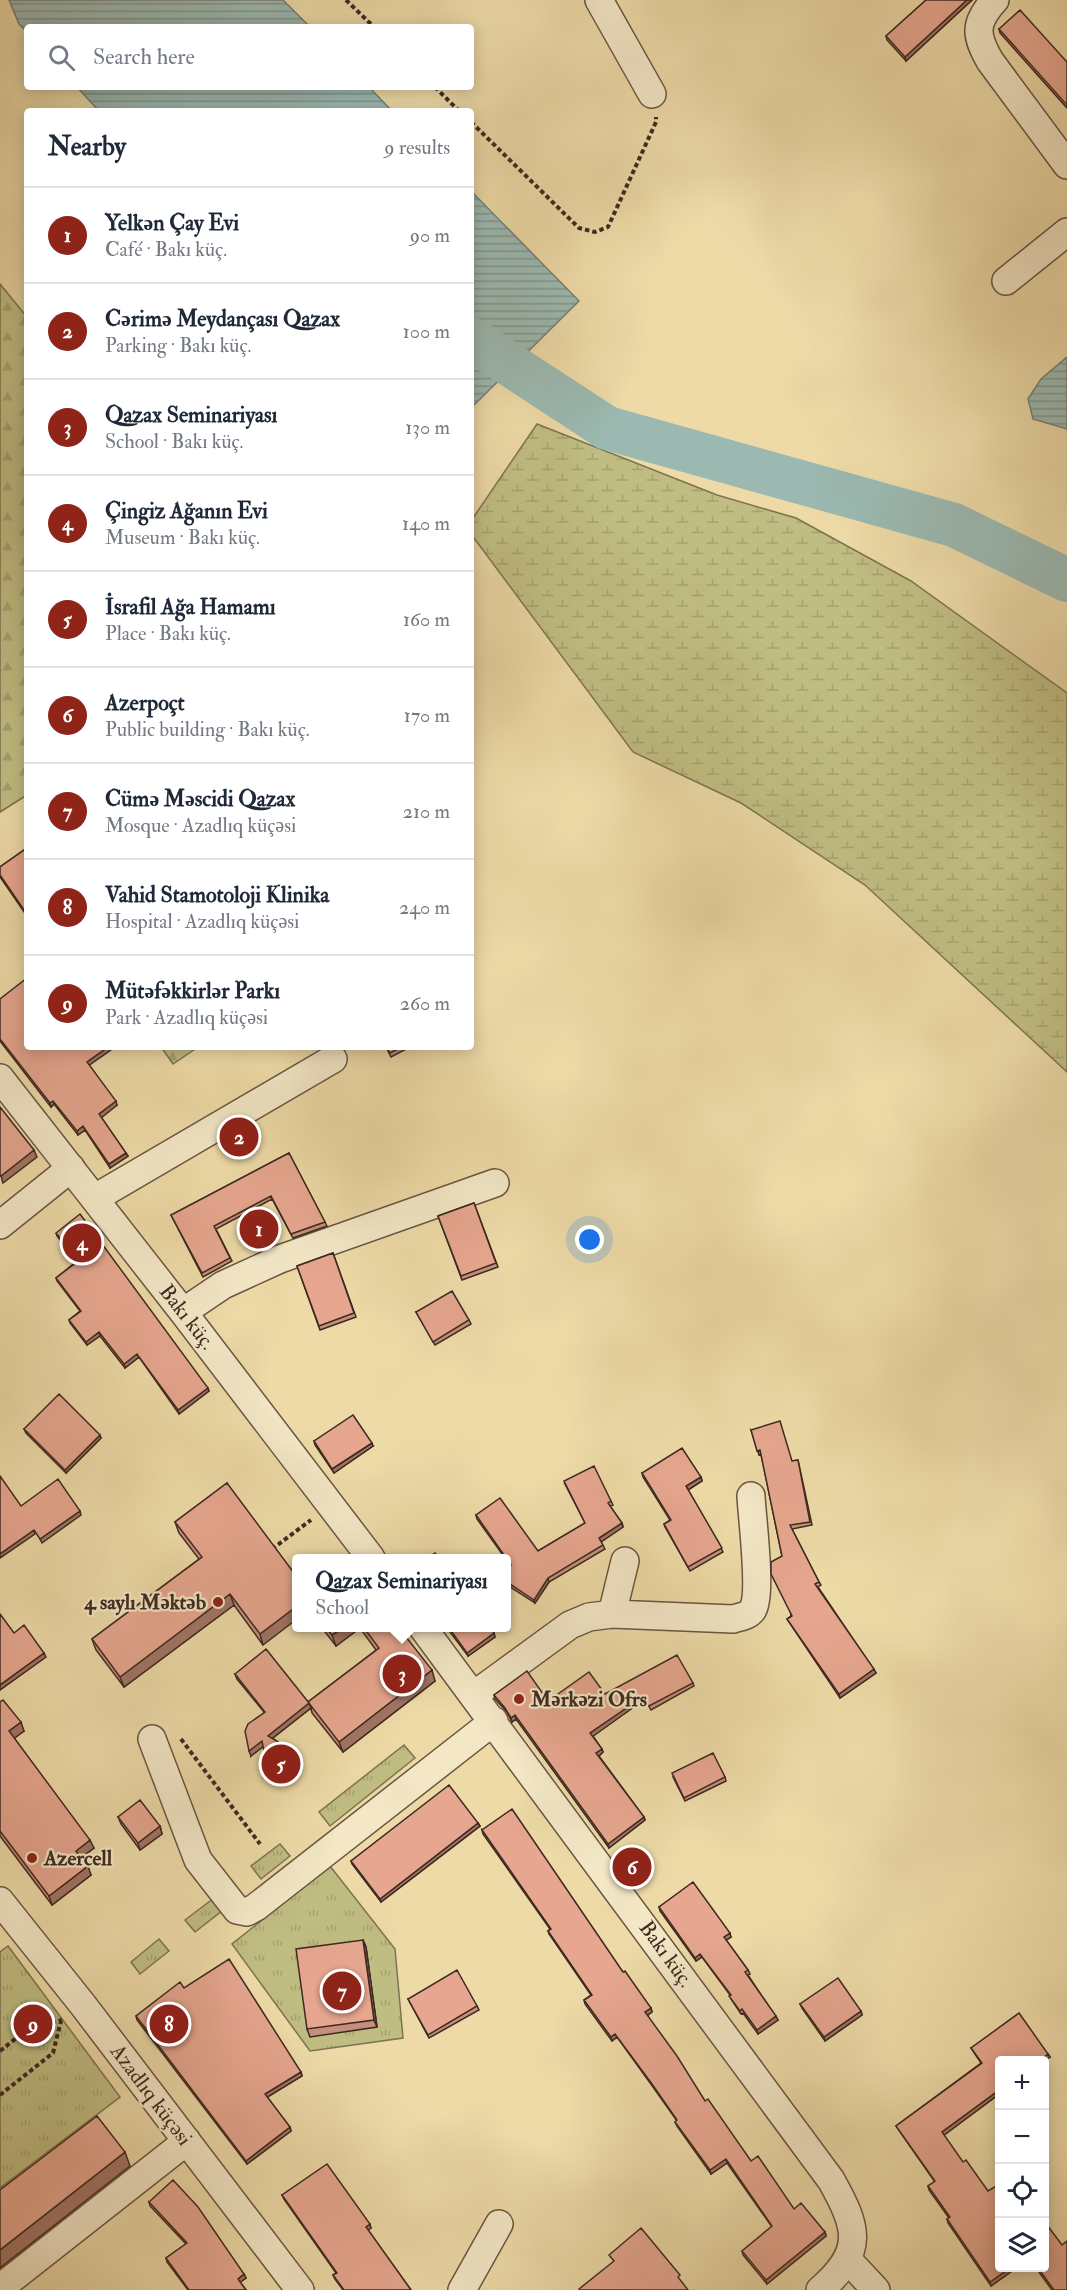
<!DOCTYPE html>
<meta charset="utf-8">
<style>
:root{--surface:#fff;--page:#f6f6f7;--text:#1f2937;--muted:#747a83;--line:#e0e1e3;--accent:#8f2418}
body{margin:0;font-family:"IM FELL Double Pica",serif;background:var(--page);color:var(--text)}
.controls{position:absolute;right:18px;bottom:18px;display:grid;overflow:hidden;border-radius:6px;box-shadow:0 3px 15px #0003}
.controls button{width:54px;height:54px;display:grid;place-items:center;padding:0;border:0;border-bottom:2px solid var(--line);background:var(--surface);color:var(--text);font:30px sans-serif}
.you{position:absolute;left:590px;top:1240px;width:21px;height:21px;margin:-15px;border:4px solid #fff;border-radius:50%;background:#1a73e8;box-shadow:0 0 0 9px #1a73e833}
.badge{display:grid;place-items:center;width:39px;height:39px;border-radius:50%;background:var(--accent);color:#fff;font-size:20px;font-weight:700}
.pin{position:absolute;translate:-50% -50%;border:3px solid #fff;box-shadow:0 2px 6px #0006}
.popup{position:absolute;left:292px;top:1554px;width:219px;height:78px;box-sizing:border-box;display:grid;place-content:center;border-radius:6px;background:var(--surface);filter:drop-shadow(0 2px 4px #0005);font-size:20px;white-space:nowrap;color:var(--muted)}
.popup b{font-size:22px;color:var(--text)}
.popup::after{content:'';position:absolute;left:50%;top:100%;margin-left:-12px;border:12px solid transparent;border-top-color:var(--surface)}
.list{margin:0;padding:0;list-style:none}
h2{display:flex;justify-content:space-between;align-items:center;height:78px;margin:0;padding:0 24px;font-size:26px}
h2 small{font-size:20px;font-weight:400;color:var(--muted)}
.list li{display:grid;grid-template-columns:39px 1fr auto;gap:18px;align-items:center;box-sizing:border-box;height:96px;padding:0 24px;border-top:2px solid var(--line)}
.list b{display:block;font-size:22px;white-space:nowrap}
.list p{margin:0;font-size:20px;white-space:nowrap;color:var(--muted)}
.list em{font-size:20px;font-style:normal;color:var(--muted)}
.icon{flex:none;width:33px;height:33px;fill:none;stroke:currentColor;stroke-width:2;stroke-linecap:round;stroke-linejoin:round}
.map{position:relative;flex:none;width:1067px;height:2290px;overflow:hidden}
.search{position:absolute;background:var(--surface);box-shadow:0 3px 15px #0003;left:24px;top:24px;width:450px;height:66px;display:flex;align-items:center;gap:15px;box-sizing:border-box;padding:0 21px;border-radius:6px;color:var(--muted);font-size:22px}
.panel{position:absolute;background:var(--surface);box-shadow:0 3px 15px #0003;left:24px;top:108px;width:450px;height:942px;border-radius:6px}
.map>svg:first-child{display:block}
.grass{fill:url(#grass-tufts);stroke:#7e7351;stroke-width:1.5}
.forest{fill:url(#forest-firs);stroke:#7e7351;stroke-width:1.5}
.wetland{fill:url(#wetland-marsh);stroke:#7e7351;stroke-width:1.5}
.water{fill:url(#water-rules);stroke:#757f77;stroke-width:1.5}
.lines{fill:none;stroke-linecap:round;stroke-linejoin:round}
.river{stroke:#9bb9b1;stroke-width:44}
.minor-casing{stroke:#695542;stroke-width:30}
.path{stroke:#3d2920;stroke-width:4;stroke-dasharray:4.5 3;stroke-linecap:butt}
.minor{stroke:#f3e7c6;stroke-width:27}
.wall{fill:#c68f7b;stroke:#3d2920;stroke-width:1.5}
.shaded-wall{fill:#a17464;stroke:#3d2920;stroke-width:1.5}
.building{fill:#e6a68f;stroke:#3d2920;stroke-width:1.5}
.poi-dot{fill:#8f2418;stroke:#f3e7c6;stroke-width:2}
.labels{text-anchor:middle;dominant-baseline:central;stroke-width:4.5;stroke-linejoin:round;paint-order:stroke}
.street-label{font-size:21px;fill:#3d2920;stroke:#f3e7c6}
.poi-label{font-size:21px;font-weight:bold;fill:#3d2920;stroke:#f3e7c6;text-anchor:start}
</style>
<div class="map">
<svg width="1067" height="2290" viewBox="0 0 1067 2290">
<defs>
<pattern id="grass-tufts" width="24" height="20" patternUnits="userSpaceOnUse" patternTransform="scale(1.5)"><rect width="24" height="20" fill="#c0bd82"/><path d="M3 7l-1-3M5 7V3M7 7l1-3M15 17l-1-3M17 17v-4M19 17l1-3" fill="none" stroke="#a6a270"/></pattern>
<pattern id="forest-firs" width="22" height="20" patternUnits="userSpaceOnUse" patternTransform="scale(1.5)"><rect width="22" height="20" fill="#c0bd82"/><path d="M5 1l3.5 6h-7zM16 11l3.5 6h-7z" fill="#a6a270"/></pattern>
<pattern id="wetland-marsh" width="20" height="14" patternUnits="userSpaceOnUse" patternTransform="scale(1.5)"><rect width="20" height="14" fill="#c0bd82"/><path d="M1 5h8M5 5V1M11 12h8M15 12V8" fill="none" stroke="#a6a270"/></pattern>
<pattern id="water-rules" width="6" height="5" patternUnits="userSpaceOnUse" patternTransform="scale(1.5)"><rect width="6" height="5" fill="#9bb9b1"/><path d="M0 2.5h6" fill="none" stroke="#809690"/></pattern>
</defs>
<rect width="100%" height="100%" fill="#eddaa7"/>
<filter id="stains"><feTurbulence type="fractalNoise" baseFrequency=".00333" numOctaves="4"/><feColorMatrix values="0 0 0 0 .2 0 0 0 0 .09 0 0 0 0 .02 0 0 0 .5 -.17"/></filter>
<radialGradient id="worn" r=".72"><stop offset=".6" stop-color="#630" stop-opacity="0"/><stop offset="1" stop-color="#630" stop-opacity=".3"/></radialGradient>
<path class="grass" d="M404 1745 415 1758 330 1826 319 1812Z
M280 1844 290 1856 261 1879 251 1866Z
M330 1866 395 1949 403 2038 310 2051 232 1944Z
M214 1898 223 1910 195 1932 185 1920Z
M159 1939 169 1951 140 1974 131 1962Z
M8 1946 120 2097 0 2188V1952Z"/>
<path class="forest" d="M0 284 27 317V795L0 812Z
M161 1047H198L173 1064Z"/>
<path class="wetland" d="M537 424 717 495 796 518 911 581 1067 693V1072L865 885 741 803 633 752 471 534V521Z"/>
<path class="water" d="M9 0H283L310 27H27V32L19 24Z
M77 87H369L392 111H99Z
M471 191 579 301 471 408Z
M1067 357V429L1033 419 1028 399 1041 379Z"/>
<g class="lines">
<path class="river" d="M471 339 607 428 954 525 1067 580"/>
<g class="minor-casing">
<path id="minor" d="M599 0 652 94
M995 0C974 23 975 35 990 61L1067 165
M1006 281 1067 232
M0 1078 183 1312 371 1558
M95 1198 333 1059
M0 1225 71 1168
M183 1312 223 1285 280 1259 495 1183
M612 1614 625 1561
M423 1628 831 2180C858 2228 865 2251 820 2290
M474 1695 570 1625 589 1617 612 1614 733 1619C740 1617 749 1616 753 1609 762 1592 752 1518 751 1496
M152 1739 198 1860 237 1910 247 1912 256 1907 494 1721
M0 1901 83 2005 300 2290
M848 2260 876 2290
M0 2288 187 2141
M462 2290 499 2224"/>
</g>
<path class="path" d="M346 0 374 27
M435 87 459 111
M471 122 579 228 595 232 608 227 656 122V117
M272 1549 311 1520
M181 1739 260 1844
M0 2051 29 2028 62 2020
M0 2095 53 2053 61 2021"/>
<use href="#minor" class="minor"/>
</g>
<path class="wall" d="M926 0H972L906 61 887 40 886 36Z
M999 29 1067 62V108L1000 33Z
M27 848V916L0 877V867Z
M0 999 115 1047 89 1065 117 1105 101 1117 128 1156 110 1168 85 1130 78 1135 54 1104 51 1107 0 1041Z
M386 1047H410L391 1057Z
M289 1153 327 1226 293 1238 272 1199 216 1229 232 1261 203 1277 171 1215Z
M474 1203 498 1267 462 1280 438 1216Z
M56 1233 209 1391 179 1414 139 1357 125 1368 100 1336 87 1345 70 1323 69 1320 80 1311 57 1281 56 1278 77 1261 57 1236Z
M333 1253 356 1317 320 1330 297 1266Z
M416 1312 469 1320 471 1324 435 1345Z
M24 1429 101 1438 66 1473 26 1433Z
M751 1430 792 1461 798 1460 812 1525 792 1529 819 1582 821 1585 818 1587 876 1673 840 1698 789 1622 787 1619 791 1616 782 1556 761 1454 759 1455Z
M314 1441 373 1446 334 1473 315 1445Z
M642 1473 701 1477 702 1481 688 1490 723 1552 690 1571 665 1527 664 1524 670 1520 643 1477Z
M227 1483 263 1645 234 1605 124 1687 96 1650 92 1639 199 1559 179 1533 175 1522Z
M565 1484 611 1501 613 1505 610 1506 622 1523 623 1527 601 1542 605 1549 549 1582 535 1603 507 1585V1571L510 1566 507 1561V1558H505L477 1519 476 1515 538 1551 585 1523Z
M322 1628H399L435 1681 343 1752 312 1713 311 1708 273 1738 294 1756 296 1761 295 1769 290 1776 283 1779 274 1777 269 1771 263 1746 251 1756 264 1712 237 1679 235 1674 308 1702 376 1650 360 1628 336 1646Z
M447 1628H490L495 1637 468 1656Z
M693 1683 694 1686 651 1710 645 1699 593 1736 602 1749 603 1752 599 1756 644 1817 645 1820 609 1848 516 1719 512 1722 507 1712 495 1699 494 1695 548 1701 605 1694Z
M0 1702 24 1731 14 1738 94 1848 82 1857 91 1875 52 1905 0 1836Z
M673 1777H725L726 1781 685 1801Z
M118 1817 160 1826 162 1834 140 1850 121 1824Z
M478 1823 480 1826 381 1902 352 1864 351 1861Z
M482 1830 623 1972 651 2008 652 2012 647 2016 705 2101 751 2161 794 2209 825 2232 826 2236 767 2284 743 2255 742 2251 772 2227 727 2163 711 2174 677 2126 675 2122 677 2121 653 2087 617 2037 612 2041 585 2004 584 2000 591 1995 549 1934 548 1931 550 1929 483 1834Z
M659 1907 731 1937 726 1940 748 1970 750 1974 748 1975 778 2020 758 2034 743 2013 741 2014 731 1999 730 1995 702 1957 696 1961 660 1911Z
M363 1940 366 1947 377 2027 310 2037 307 2029Z
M184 1988 301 2072 302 2076 267 2097 290 2127 291 2131 247 2164 137 2020 136 2016Z
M408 1999 477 2006 479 2010 429 2038Z
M800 2004 861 2011 862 2015 825 2041 802 2008Z
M971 2048 1048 2054 1050 2057 999 2061V2094L944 2135 999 2268H1016L991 2286 948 2223 947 2219 949 2218 929 2190 928 2186 935 2182 898 2129 896 2126 981 2063Z
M282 2195 371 2228 368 2230 411 2290H343L335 2279 333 2275 336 2273 284 2199Z
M149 2202 244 2274 246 2278 240 2282 246 2290H188L167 2262 166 2258 186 2244 150 2206Z
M1036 2268H1044L1067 2290H1052Z"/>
<path class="shaded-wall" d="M967 0H972L906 61 905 57Z
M108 1047H115L88 1066 87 1062Z
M53 1101 54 1104 51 1107 50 1103Z
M116 1101 117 1105 101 1118 99 1114Z
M83 1126 85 1130 78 1135 77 1131Z
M34 1150 37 1157 3 1183 1 1176Z
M126 1153 128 1156 110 1168 109 1164Z
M99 1332 100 1336 87 1345 86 1342Z
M137 1354 139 1357 125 1368 124 1364Z
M208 1388 209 1391 179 1414 178 1410Z
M100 1435 101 1438 66 1473 65 1470Z
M372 1443 373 1446 334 1473 332 1469Z
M701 1477 702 1481 688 1490 686 1486Z
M80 1511 81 1515 42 1543 40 1539Z
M622 1523 623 1527 601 1542 599 1538Z
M34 1530 35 1534 0 1558V1554Z
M548 1578 549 1582 535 1603 534 1600Z
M230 1594 234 1605 124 1687 120 1677Z
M297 1606V1619L263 1645 260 1634Z
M343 1628H360L336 1646 332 1635Z
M494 1633 495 1637 468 1656 467 1653Z
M44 1653 46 1657 0 1690V1685Z
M874 1669 876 1673 840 1698 839 1694Z
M432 1670 435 1681 343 1752 339 1742Z
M644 1696 645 1699 592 1737 590 1733Z
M309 1703 311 1708 270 1740 268 1736Z
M515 1715 516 1719 512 1722 511 1718Z
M21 1722 24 1731 12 1740 9 1731Z
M262 1741 264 1746 251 1756 249 1751Z
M602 1749 603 1752 598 1757 596 1753Z
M294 1756 296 1761 295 1769 290 1776 289 1771Z
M644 1817 645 1820 609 1848 608 1844Z
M478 1823 480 1826 381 1902 380 1899Z
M160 1826 162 1834 140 1850 138 1843Z
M90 1840 94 1848 79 1859 76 1851Z
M88 1866 91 1875 52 1905 49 1896Z
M730 1933 731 1937 725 1941 724 1937Z
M363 1940 366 1947 377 2027 374 2020Z
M700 1954 702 1957 696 1961 695 1958Z
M651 2008 652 2012 646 2016 645 2012Z
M861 2011 862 2015 825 2041 824 2037Z
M776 2016 778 2020 758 2034 757 2030Z
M615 2034 617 2037 612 2041 611 2037Z
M1048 2054 1050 2057 1044 2061H1039Z
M301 2072 302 2076 266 2098 265 2094Z
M999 2090V2094L943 2136 942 2132Z
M290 2127 291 2131 247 2164 246 2161Z
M125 2152 130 2166 0 2268V2250Z
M726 2159 727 2163 711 2174 710 2170Z
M370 2224 371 2228 367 2231 366 2227Z
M825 2232 826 2236 767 2284 766 2280Z
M1010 2268H1016L991 2286 990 2282Z
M244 2274 246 2278 239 2283 238 2279Z"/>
<path class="building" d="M926 0H967L905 57 886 36Z
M1020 10 1067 62V105L999 29Z
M27 848V913H26L0 875V867Z
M27 978V1047H108L87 1062 116 1101 99 1114 126 1153 109 1164 83 1126 77 1131 53 1101 50 1103 0 1039V999Z
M386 1047H402L390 1053Z
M0 1107 34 1150 1 1176 0 1175Z
M289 1153 325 1222 291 1234 271 1196 214 1226 230 1258 202 1273 171 1215Z
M474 1203 496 1263 461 1276 438 1216Z
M80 1214 208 1388 178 1410 137 1354 124 1364 99 1332 86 1342 69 1320 81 1311 56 1278 78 1261 56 1233Z
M333 1253 354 1313 319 1326 297 1266Z
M452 1291 469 1320 433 1342 416 1312Z
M59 1394 100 1435 65 1470 24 1429Z
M353 1415 372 1443 332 1469 314 1441Z
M780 1421 792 1461 798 1460 810 1522 790 1525 819 1582 815 1584 874 1669 839 1694 787 1619 792 1616 771 1574V1562L782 1556 760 1450 757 1451 751 1430Z
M682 1448 701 1477 686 1486 722 1548 688 1567 664 1524 671 1520 642 1473Z
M594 1466 611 1501 608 1503 622 1523 599 1538 603 1545 548 1578 534 1600 507 1582V1571L511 1565 476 1515 500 1498 538 1551 585 1523 564 1481Z
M0 1476 21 1506 58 1479 80 1511 40 1539 34 1530 0 1554Z
M227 1483 297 1577V1606L260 1634 230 1594 120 1677 92 1639 202 1557 175 1522Z
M435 1553 439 1558H428Z
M0 1614 14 1633 24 1625 44 1653 0 1685Z
M326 1628H343L332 1635Z
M364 1628H399L432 1670 339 1742 308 1702 379 1648Z
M449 1628H490L494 1633 467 1653Z
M266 1649 309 1703 268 1736 290 1749 294 1756V1764L289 1771 281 1774 273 1772 267 1766 262 1741 249 1751 245 1731 248 1724 265 1712 235 1674Z
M677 1655 693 1683 649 1706 644 1696 590 1733 602 1749 596 1753 644 1817 608 1844 515 1715 511 1718 505 1708 494 1695 527 1671 548 1701 589 1672 605 1694Z
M3 1700 21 1722 9 1731 90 1840 76 1851 88 1866 49 1896 0 1831V1702Z
M713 1753 725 1777 684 1798 672 1773Z
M449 1785 478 1823 380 1899 351 1861Z
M140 1800 160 1826 138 1843 118 1817Z
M512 1809 623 1972 625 1971 651 2008 645 2012 677 2056 705 2101 708 2099 751 2161 758 2156 794 2209 801 2203 825 2232 766 2280 742 2251 772 2226 726 2159 710 2170 675 2122 677 2120 652 2084 615 2034 611 2037 584 2000 592 1995 548 1931 551 1929 482 1830Z
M693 1882 730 1933 724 1937 748 1970 745 1972 776 2016 757 2030 742 2009 740 2011 729 1996 731 1995 700 1954 695 1958 659 1907Z
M363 1940 374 2020 307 2029 296 1949Z
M229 1959 301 2072 265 2094 290 2127 246 2161 136 2016 180 1982 184 1988Z
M457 1970 477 2006 428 2035 408 1999Z
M838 1978 861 2011 824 2037 800 2004Z
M1019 2013 1048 2054 1039 2061H999V2090L942 2132 963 2162 966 2160 988 2191 998 2185 999 2187V2268H1010L990 2282 947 2219 950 2217 928 2186 935 2181 896 2126 982 2063 971 2048Z
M97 2116 125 2152 0 2250V2190Z
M327 2164 370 2224 366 2227 411 2290H344L333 2275 337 2273 282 2195Z
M173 2180 198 2207 244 2274 238 2279 246 2290H189L166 2258 187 2243 149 2202Z
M1044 2221 1062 2245 1067 2241V2290H1054L1038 2268H1044Z
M641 2228 680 2275 678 2277 688 2290H580L579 2289 614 2261 609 2255Z"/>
<g class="poi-dot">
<circle cx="218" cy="1602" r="6"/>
<circle cx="519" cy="1699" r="6"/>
<circle cx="32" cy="1858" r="6"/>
</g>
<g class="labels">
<g class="street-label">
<text transform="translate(187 1317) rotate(52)">Bakı küç.</text>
<text transform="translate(666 1954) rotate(54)">Bakı küç.</text>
<text transform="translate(151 2095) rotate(53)">Azadlıq küçəsi</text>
</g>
<g class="poi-label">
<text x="206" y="1602" text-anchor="end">4 saylı Məktəb</text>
<text x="531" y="1699">Mərkəzi Ofrs</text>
<text x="44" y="1858">Azercell</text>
</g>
</g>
<rect width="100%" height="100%" filter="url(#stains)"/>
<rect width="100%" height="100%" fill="url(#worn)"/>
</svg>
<div class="controls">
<button>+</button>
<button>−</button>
<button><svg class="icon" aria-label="locate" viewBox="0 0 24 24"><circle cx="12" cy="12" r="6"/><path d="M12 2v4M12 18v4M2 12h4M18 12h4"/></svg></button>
<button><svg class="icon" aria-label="layers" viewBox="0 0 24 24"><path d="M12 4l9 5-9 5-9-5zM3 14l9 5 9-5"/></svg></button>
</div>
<div class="you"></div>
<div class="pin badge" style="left:259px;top:1229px">1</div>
<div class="pin badge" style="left:239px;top:1137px">2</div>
<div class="pin badge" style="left:402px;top:1674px">3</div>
<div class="popup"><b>Qazax Seminariyası</b>School</div>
<div class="pin badge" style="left:82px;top:1243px">4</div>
<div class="pin badge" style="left:281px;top:1764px">5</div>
<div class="pin badge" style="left:632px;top:1867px">6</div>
<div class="pin badge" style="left:342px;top:1991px">7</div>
<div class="pin badge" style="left:169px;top:2024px">8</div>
<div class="pin badge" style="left:33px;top:2024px">9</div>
<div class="search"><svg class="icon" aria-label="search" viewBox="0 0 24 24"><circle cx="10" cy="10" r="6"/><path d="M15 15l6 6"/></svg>Search here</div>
<section class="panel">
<h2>Nearby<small>9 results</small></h2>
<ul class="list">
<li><span class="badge">1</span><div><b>Yelkən Çay Evi</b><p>Café · Bakı küç.</p></div><em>90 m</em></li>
<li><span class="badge">2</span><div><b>Cərimə Meydançası Qazax</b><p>Parking · Bakı küç.</p></div><em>100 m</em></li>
<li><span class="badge">3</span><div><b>Qazax Seminariyası</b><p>School · Bakı küç.</p></div><em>130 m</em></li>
<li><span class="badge">4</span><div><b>Çingiz Ağanın Evi</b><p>Museum · Bakı küç.</p></div><em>140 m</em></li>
<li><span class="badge">5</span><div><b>İsrafil Ağa Hamamı</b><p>Place · Bakı küç.</p></div><em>160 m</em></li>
<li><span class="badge">6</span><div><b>Azerpoçt</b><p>Public building · Bakı küç.</p></div><em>170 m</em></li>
<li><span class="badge">7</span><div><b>Cümə Məscidi Qazax</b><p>Mosque · Azadlıq küçəsi</p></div><em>210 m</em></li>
<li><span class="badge">8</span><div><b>Vahid Stamotoloji Klinika</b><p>Hospital · Azadlıq küçəsi</p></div><em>240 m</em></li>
<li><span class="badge">9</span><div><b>Mütəfəkkirlər Parkı</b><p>Park · Azadlıq küçəsi</p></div><em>260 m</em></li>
</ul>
</section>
</div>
